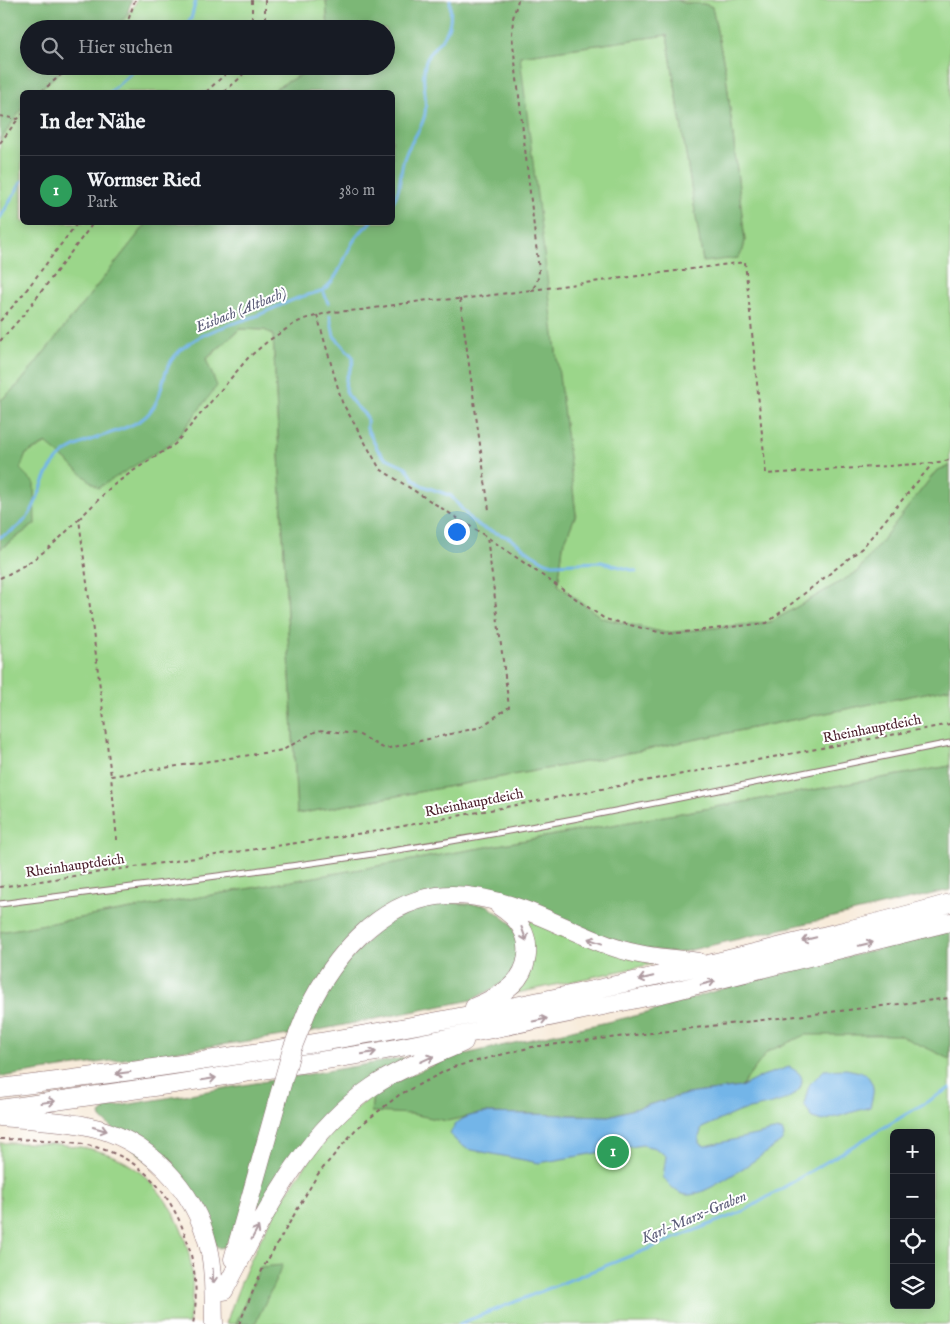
<!DOCTYPE html>
<html lang="de">
<meta charset="utf-8">
<style>
:root{--surface:#171b24;--page:#20242c;--text:#f1f3f6;--muted:#9ea1a6;--line:#363941;--accent:#d1495b}
body{margin:0;font-family:"IM FELL English",serif;background:var(--page);color:var(--text)}
.controls{position:absolute;right:15px;bottom:15px;display:grid;overflow:hidden;border-radius:8px;box-shadow:0 2px 12px #0003}
.controls button{width:45px;height:45px;display:grid;place-items:center;padding:0;border:0;border-bottom:1px solid var(--line);background:var(--surface);color:var(--text);font:25px sans-serif}
.you{position:absolute;left:456px;top:531px;width:18px;height:18px;margin:-12px;border:4px solid #fff;border-radius:50%;background:#1a73e8;box-shadow:0 0 0 8px #1a73e833}
.badge{display:grid;place-items:center;width:32px;height:32px;border-radius:50%;background:var(--accent);color:#fff;font-size:16px;font-weight:700}
.pin{position:absolute;translate:-50% -50%;border:2px solid #fff;box-shadow:0 1px 5px #0006}
.list{margin:0;padding:0;list-style:none}
h2{display:flex;justify-content:space-between;align-items:center;height:65px;margin:0;padding:0 20px;font-size:21px}
h2 small{font-size:16px;font-weight:400;color:var(--muted)}
.list li{display:grid;grid-template-columns:32px 1fr auto;gap:15px;align-items:center;box-sizing:border-box;height:70px;padding:0 20px;border-top:1px solid var(--line)}
.list b{display:block;font-size:19px;white-space:nowrap}
.list p{margin:0;font-size:16px;white-space:nowrap;color:var(--muted)}
.list em{font-size:16px;font-style:normal;color:var(--muted)}
.icon{flex:none;width:28px;height:28px;fill:none;stroke:currentColor;stroke-width:2;stroke-linecap:round;stroke-linejoin:round}
.map{position:relative;flex:none;width:950px;height:1324px;overflow:hidden}
.search{position:absolute;background:var(--surface);box-shadow:0 2px 12px #0003;left:20px;top:20px;width:375px;height:55px;display:flex;align-items:center;gap:12px;box-sizing:border-box;padding:0 18px;border-radius:28px;color:var(--muted);font-size:19px}
.panel{position:absolute;background:var(--surface);box-shadow:0 2px 12px #0003;left:20px;top:90px;width:375px;height:135px;border-radius:8px}
.map>svg:first-child{display:block}
.green{fill:#9bd68a;stroke:#727a5a;fill-rule:evenodd}
.forest{fill:#7cb776;stroke:#636b50}
.water{fill:#73b5e8;stroke:#5e6a8a}
.lines{fill:none;stroke-linecap:round;stroke-linejoin:round}
.stream{stroke:#73b5e8;stroke-width:3}
.lane-casing{stroke:#876769;stroke-width:7}
.highway-casing{stroke:#876769;stroke-width:19}
.path{stroke:#876769;stroke-width:2;stroke-dasharray:4 4;stroke-linecap:butt}
.lane{stroke:#fff;stroke-width:5}
.highway{stroke:#fff;stroke-width:18}
.highway-bridge-casing{stroke:#876769;stroke-width:19;stroke-linecap:butt}
.highway-bridge{stroke:#fff;stroke-width:18}
.oneway{stroke:#ae9aa0}
.labels{text-anchor:middle;dominant-baseline:central;stroke-width:4;stroke-linejoin:round;paint-order:stroke}
.street-label{font-size:14px;fill:#4a1f2b;stroke:#fff}
.water-label{font-size:15px;font-style:italic;fill:#5a5b77;stroke:#fff}
</style>
<div class="map">
<svg width="950" height="1324" viewBox="0 0 950 1324">
<rect width="100%" height="100%" fill="#fff"/>
<filter id="ink" filterUnits="userSpaceOnUse"><feTurbulence type="fractalNoise" baseFrequency=".02" numOctaves="2"/><feDisplacementMap in="SourceGraphic" scale="10" xChannelSelector="R" yChannelSelector="G"/><feConvolveMatrix kernelMatrix="1 2 1 2 8 2 1 2 1" color-interpolation-filters="sRGB"/></filter>
<filter id="wash" filterUnits="userSpaceOnUse"><feTurbulence type="fractalNoise" baseFrequency=".0096" numOctaves="4" result="noise"/><feDisplacementMap in="SourceGraphic" scale="20" xChannelSelector="R" yChannelSelector="G"/><feGaussianBlur stdDeviation="1.12" result="paint"/><feColorMatrix in="noise" values="0 0 0 0 0 0 0 0 0 0 0 0 0 0 0 0 0 1.4 0 .05"/><feComposite in="paint" operator="in"/></filter>
<g filter="url(#wash)">
<rect width="100%" height="100%" fill="#f8ecdb"/>
<path class="green" d="M137 0H326L328 29H112C122 20 131 13 137 0Z
M677 0H950V466L937 470 857 572 771 622 666 633 602 618 558 585 563 546 576 514 519 56 667 35 703 261 737 258 743 250 745 241 726 74 712 7C701 0 687 7 677 0Z
M67 66H317L276 88 272 92H37Z
M22 108V222L147 223 19 384 0 401V141Z
M240 329 264 330 273 333 297 814 584 762 950 688V766L0 932V549L35 524 19 469 26 454 206 360Z
M522 918 653 964 508 995Z
M950 994V1324H226C250 1249 291 1173 347 1117 355 1109 365 1102 373 1095L371 1112ZM894 1133H931V1305H894Z
M0 1143C34 1143 69 1142 102 1152 154 1167 188 1223 192 1274 193 1291 191 1308 189 1324H0Z"/>
<path class="forest" d="M0 0H132L126 17 112 29H29V66H67L37 92H22V108L0 141Z
M326 0H677C687 7 701 0 712 7L726 74 745 241 743 250 738 258 703 262 667 35 520 56 576 514 563 546 558 585 602 618 666 633 771 622 857 572 937 470 950 466V688L584 762 297 814 273 334 264 330 240 329 206 359 217 386 175 441 98 488 46 443 26 454 20 469 34 483 35 524 0 549V401L19 384 147 223 392 222V92H272L276 88 317 66H386V29H328Z
M950 766V890L678 953 635 947 481 893 387 909 289 1035 0 1077V932Z
M432 902 487 905 512 924 521 950 510 979 472 1000 303 1033 331 979 384 923Z
M950 931V1059L899 1035H805L767 1052 741 1087 687 1094 609 1116 484 1113 447 1121 411 1114 371 1112 373 1095 392 1083 452 1057 647 1013 721 989Z
M404 1058 405 1060 383 1072 261 1212 233 1233 224 1247 219 1248 216 1246 206 1217 101 1118 100 1114 107 1108Z
M283 1265 255 1324H236L260 1267Z"/>
<path class="water" d="M789 1067C795 1070 802 1073 802 1081 801 1104 754 1106 738 1112 726 1117 714 1123 702 1128L699 1137V1143L705 1146 778 1130 783 1132 784 1137 781 1142C763 1154 706 1197 687 1195 676 1194 669 1184 663 1177L666 1156 655 1148 642 1145 539 1163 467 1149 455 1140 450 1133C458 1118 467 1116 484 1113L609 1116 687 1094 741 1087 762 1076Z
M846 1069 865 1073C876 1086 874 1091 870 1107L823 1121 812 1118 804 1104 809 1085 824 1070Z"/>
<g class="lines">
<path class="stream" d="M180 29 191 19 196 0
M110 92 139 66
M392 203C402 190 399 174 404 159 408 143 422 131 425 114 428 97 420 79 426 61 429 52 435 47 441 40 452 28 451 15 450 0
M0 218 22 181
M323 290 328 303
M330 316 334 336 353 357C354 365 350 369 347 376 340 395 356 405 367 417V429L378 450 384 457 406 467 413 478 421 485 451 496 471 520 483 528 510 538 532 554 546 562 553 564 601 562 636 571
M0 537C46 519 32 482 61 456 83 436 134 432 149 413 159 402 161 388 165 375 169 359 182 347 196 339 214 328 236 323 256 316 271 310 286 302 301 297 308 294 316 294 323 290 338 280 344 257 353 242 358 234 364 228 371 222
M459 1324 746 1210 950 1088"/>
</g>
</g>
<g filter="url(#ink)">
<g class="lines">
<g class="lane-casing">
<path id="lane" d="M0 904C126 887 253 873 379 853 571 823 760 781 950 743"/>
</g>
<g class="highway-casing">
<path id="highway" d="M474 1007C488 1001 502 995 513 984 528 970 532 945 521 927 516 918 508 912 499 906
M308 1009C333 958 377 904 437 896 464 892 493 899 519 908 551 919 581 936 613 947 641 957 671 958 699 962
M0 1088C268 1056 533 1009 794 943 846 930 899 918 950 903
M0 1109 174 1084 376 1052 492 1029 661 994 950 922
M0 1117C29 1120 59 1120 87 1126 147 1138 195 1189 209 1248 215 1273 213 1299 214 1324
M233 1259 277 1102
M224 1291C263 1218 301 1135 372 1087 400 1068 433 1056 464 1042"/>
</g>
<path class="path" d="M252 0V29
M265 0V29
M116 29 129 18 135 0
M41 92 71 66
M206 92 234 66
M224 92 240 78 249 66
M0 116 18 119 22 114
M0 143 18 119
M531 290 745 262 766 474 933 463 950 460
M460 299 489 510
M317 315 342 402 380 469 487 537 605 619 667 634 767 623 862 548 933 463
M0 321 21 297 78 222
M0 341 25 313 94 222
M79 519 111 487 133 471 175 444 248 358 268 341 294 324 304 319 331 312 361 310 428 300 460 299 531 290C537 285 538 279 539 271L512 35 513 18 518 0
M0 578C33 563 54 545 79 519L111 776
M117 840 111 776 283 750 318 730 358 734 385 749 481 727 509 707 487 537
M0 887 377 831 950 724
M0 1139C38 1140 77 1138 113 1153 176 1178 205 1262 193 1324
M239 1324 263 1268 318 1174 356 1129 399 1095 453 1067 532 1047 950 998"/>
<use href="#lane" class="lane"/>
<use href="#highway" class="highway"/>
<g class="highway-bridge-casing">
<path id="highway-bridge" d="M277 1102 292 1049 308 1009"/>
</g>
<use href="#highway-bridge" class="highway-bridge"/>
</g>
<defs><path id="oneway-shaft" d="M-6 0H5M1.5-3L5.5 0L1.5 3" fill="none" stroke-width="1.6" stroke-linecap="round" stroke-linejoin="round" transform="scale(1.25)"/></defs>
<g class="oneway">
<use href="#oneway-shaft" transform="translate(524 934) rotate(70)"/>
<use href="#oneway-shaft" transform="translate(809 939) rotate(166)"/>
<use href="#oneway-shaft" transform="translate(595 941) rotate(-160)"/>
<use href="#oneway-shaft" transform="translate(866 944) rotate(-14)"/>
<use href="#oneway-shaft" transform="translate(646 978) rotate(167)"/>
<use href="#oneway-shaft" transform="translate(708 983) rotate(-14)"/>
<use href="#oneway-shaft" transform="translate(540 1020) rotate(-11)"/>
<use href="#oneway-shaft" transform="translate(369 1053) rotate(-9)"/>
<use href="#oneway-shaft" transform="translate(427 1059) rotate(-24)"/>
<use href="#oneway-shaft" transform="translate(123 1073) rotate(173)"/>
<use href="#oneway-shaft" transform="translate(209 1079) rotate(-9)"/>
<use href="#oneway-shaft" transform="translate(48 1102) rotate(-8)"/>
<use href="#oneway-shaft" transform="translate(100 1129) rotate(16)"/>
<use href="#oneway-shaft" transform="translate(255 1233) rotate(-62)"/>
<use href="#oneway-shaft" transform="translate(213 1276) rotate(88)"/>
</g>
</g>
<g class="labels">
<g class="street-label">
<text transform="translate(872 729) rotate(-11)">Rheinhauptdeich</text>
<text transform="translate(474 803) rotate(-11)">Rheinhauptdeich</text>
<text transform="translate(75 866) rotate(-8)">Rheinhauptdeich</text>
</g>
<g class="water-label">
<text transform="translate(241 310) rotate(-22)">Eisbach (Altbach)</text>
<text transform="translate(694 1217) rotate(-23)">Karl-Marx-Graben</text>
</g>
</g>
</svg>
<div class="controls">
<button>+</button>
<button>−</button>
<button><svg class="icon" aria-label="locate" viewBox="0 0 24 24"><circle cx="12" cy="12" r="6"/><path d="M12 2v4M12 18v4M2 12h4M18 12h4"/></svg></button>
<button><svg class="icon" aria-label="layers" viewBox="0 0 24 24"><path d="M12 4l9 5-9 5-9-5zM3 14l9 5 9-5"/></svg></button>
</div>
<div class="you"></div>
<div class="pin badge" style="left:613px;top:1152px;background:#2e9e5b">1</div>
<div class="search"><svg class="icon" aria-label="search" viewBox="0 0 24 24"><circle cx="10" cy="10" r="6"/><path d="M15 15l6 6"/></svg>Hier suchen</div>
<section class="panel">
<h2>In der Nähe<small></small></h2>
<ul class="list">
<li><span class="badge" style="background:#2e9e5b">1</span><div><b>Wormser Ried</b><p>Park</p></div><em>380 m</em></li>
</ul>
</section>
</div>
